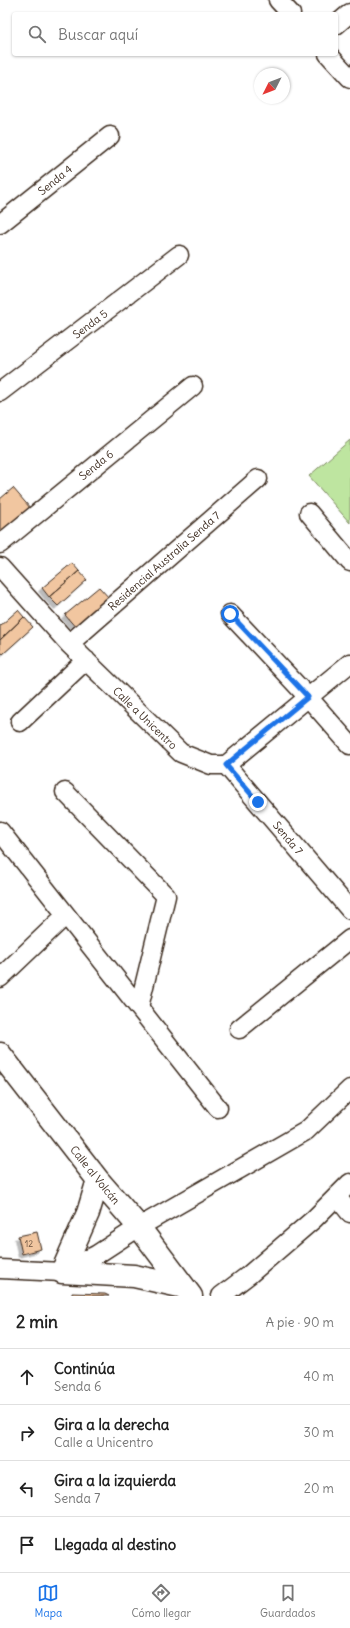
<!DOCTYPE html>
<html lang="es">
<meta charset="utf-8">
<style>
:root{--surface:#fff;--page:#f6f6f6;--text:#222;--muted:#767676;--line:#e0e0e0;--accent:#1a73e8}
body{margin:0;font-family:Delius,sans-serif;background:var(--page);color:var(--text)}
.compass{position:absolute;left:254px;top:68px;width:36px;height:36px;border-radius:50%;background:var(--surface);box-shadow:0 1px 3px #0004;rotate:228deg}
.stop{position:absolute;width:12px;height:12px;margin:-9px;border:3px solid #1a73e8;border-radius:50%;background:#fff}
.stop.end{background:#1a73e8;border-color:#fff;box-shadow:0 1px 4px #0008}
.list{margin:0;padding:0;list-style:none}
h2{display:flex;justify-content:space-between;align-items:center;height:52px;margin:0;padding:0 16px;font-size:17px}
h2 small{font-size:13px;font-weight:400;color:var(--muted)}
.list li{display:grid;grid-template-columns:26px 1fr auto;gap:12px;align-items:center;box-sizing:border-box;height:56px;padding:0 16px;border-top:1px solid var(--line)}
.list b{display:block;font-size:15px;white-space:nowrap}
.list p{margin:0;font-size:13px;white-space:nowrap;color:var(--muted)}
.list em{font-size:13px;font-style:normal;color:var(--muted)}
.icon{flex:none;width:22px;height:22px;fill:none;stroke:currentColor;stroke-width:2;stroke-linecap:round;stroke-linejoin:round}
.map{position:relative;flex:none;width:350px;height:1296px;overflow:hidden}
.search{position:absolute;background:var(--surface);box-shadow:0 1px 3px #0004;left:12px;right:12px;top:12px;height:44px;display:flex;align-items:center;gap:10px;box-sizing:border-box;padding:0 14px;border-radius:4px;color:var(--muted);font-size:15px}
.sheet{height:276px;background:var(--surface)}
nav{display:flex;justify-content:space-around;align-items:center;box-sizing:border-box;height:56px;border-top:1px solid var(--line);background:var(--surface);font-size:11px;color:var(--muted)}
nav a{display:grid;justify-items:center;gap:2px}
nav .on{color:var(--accent)}
.map>svg:first-child{display:block}
.green{fill:#bee5a0;stroke:#7c885f}
.building{fill:#f1c6a0;stroke:#3b2a1e;filter:url(#shadow)}
.lines{fill:none;stroke-linecap:round;stroke-linejoin:round}
.minor-casing{stroke:#3b2a1e;stroke-width:21}
.secondary-casing{stroke:#3b2a1e;stroke-width:25}
.minor{stroke:#fff;stroke-width:18}
.secondary{stroke:#fff;stroke-width:22}
.route{stroke:#1a73e8;stroke-width:5}
.labels{text-anchor:middle;dominant-baseline:central;stroke-width:3.5;stroke-linejoin:round;paint-order:stroke}
.number-label{font-size:9px;fill:#68513e}
.street-label{font-size:11px;fill:#3b2a1e;stroke:#fff}
</style>
<div class="map">
<svg width="350" height="1296" viewBox="0 0 350 1296">
<defs>
<filter id="shadow"><feDropShadow dx="-3.5" dy="3.5" stdDeviation="0" flood-color="#0004"/></filter>
</defs>
<rect width="100%" height="100%" fill="#fff"/>
<filter id="ink" filterUnits="userSpaceOnUse"><feTurbulence type="fractalNoise" baseFrequency=".025" numOctaves="2"/><feDisplacementMap in="SourceGraphic" scale="8" xChannelSelector="R" yChannelSelector="G"/><feConvolveMatrix kernelMatrix="1 2 1 2 8 2 1 2 1" color-interpolation-filters="sRGB"/></filter>
<g filter="url(#ink)">
<path class="green" d="M350 440V523L309 476Z"/>
<path class="building" d="M13 488 31 509 0 535V499Z
M72 563 79 571 49 597 42 588Z
M79 571 87 580 58 606 49 597Z
M99 587 111 600 77 629 65 615Z
M18 610 24 617 0 640V626Z
M24 617 33 627 3 654 0 651V640Z
M37 1232 41 1249 22 1254 18 1236Z
M72 1293 105 1294 109 1296H72Z"/>
<g class="lines">
<g class="minor-casing">
<path id="minor" d="M278 0 291 14
M336 25 350 13
M328 54 350 78
M0 224 110 136
M0 392 179 255
M309 513 350 562
M0 544 193 386
M0 567 69 644 181 753 211 765H226L350 663
M230 614 308 697 350 745
M69 644 258 479
M20 722 86 660
M226 765 350 910
M65 792 166 896 139 1007
M0 831 218 1108
M0 978 66 915
M239 1029 350 939
M337 1197 350 1213
M0 1269 62 1272 96 1255 139 1227 306 1131 350 1089
M221 1296 250 1274 314 1219 350 1183"/>
</g>
<g class="secondary-casing">
<path id="secondary" d="M0 1054 98 1180 139 1227 191 1296
M98 1180 88 1213 62 1272 134 1276 184 1287"/>
</g>
<use href="#minor" class="minor"/>
<use href="#secondary" class="secondary"/>
</g>
</g>
<g class="lines" filter="url(#ink)">
<path class="route" d="M230 614 308 697 226 765 258 802"/>
</g>
<g class="labels">
<g class="number-label">
<text x="29" y="1243">12</text>
</g>
<g class="street-label">
<text transform="translate(55 180) rotate(-39)">Senda 4</text>
<text transform="translate(90 324) rotate(-37)">Senda 5</text>
<text transform="translate(96 465) rotate(-39)">Senda 6</text>
<text transform="translate(164 561) rotate(-41)">Residencial Australia Senda 7</text>
<text transform="translate(145 718) rotate(44)">Calle a Unicentro</text>
<text transform="translate(288 838) rotate(50)">Senda 7</text>
<text transform="translate(95 1175) rotate(51)">Calle al Volcán</text>
</g>
</g>
</svg>
<svg class="compass" viewBox="-18 -18 36 36"><path d="M0-13l5 13h-10z" fill="#e53935"/><path d="M0 13l5-13h-10z" fill="#767676"/></svg>
<div class="stop" style="left:230px;top:614px"></div>
<div class="stop end" style="left:258px;top:802px"></div>
<div class="search"><svg class="icon" aria-label="search" viewBox="0 0 24 24"><circle cx="10" cy="10" r="6"/><path d="M15 15l6 6"/></svg>Buscar aquí</div>
</div>
<section class="sheet">
<h2>2 min<small>A pie · 90 m</small></h2>
<ul class="list">
<li><svg class="icon" aria-label="ahead" viewBox="0 0 24 24"><path d="M12 20V5M6 11l6-6 6 6"/></svg><div><b>Continúa</b><p>Senda 6</p></div><em>40 m</em></li>
<li><svg class="icon" aria-label="right" viewBox="0 0 24 24"><path d="M7 20v-9h11M14 6l5 5-5 5"/></svg><div><b>Gira a la derecha</b><p>Calle a Unicentro</p></div><em>30 m</em></li>
<li><svg class="icon" aria-label="left" viewBox="0 0 24 24"><path d="M17 20v-9H6M10 6l-5 5 5 5"/></svg><div><b>Gira a la izquierda</b><p>Senda 7</p></div><em>20 m</em></li>
<li><svg class="icon" aria-label="arrive" viewBox="0 0 24 24"><path d="M6 21V4h12l-3 4 3 4H6"/></svg><div><b>Llegada al destino</b></div></li>
</ul>
</section>
<nav>
<a class="on"><svg class="icon" aria-label="map" viewBox="0 0 24 24"><path d="M3 6l6-2 6 2 6-2v14l-6 2-6-2-6 2zM9 4v14M15 6v14"/></svg>Mapa</a>
<a><svg class="icon" aria-label="directions" viewBox="0 0 24 24"><path d="M12 3l9 9-9 9-9-9zM9 14v-3h6M13 9l2 2-2 2"/></svg>Cómo llegar</a>
<a><svg class="icon" aria-label="saved" viewBox="0 0 24 24"><path d="M7 4h10v16l-5-4-5 4z"/></svg>Guardados</a>
</nav>
